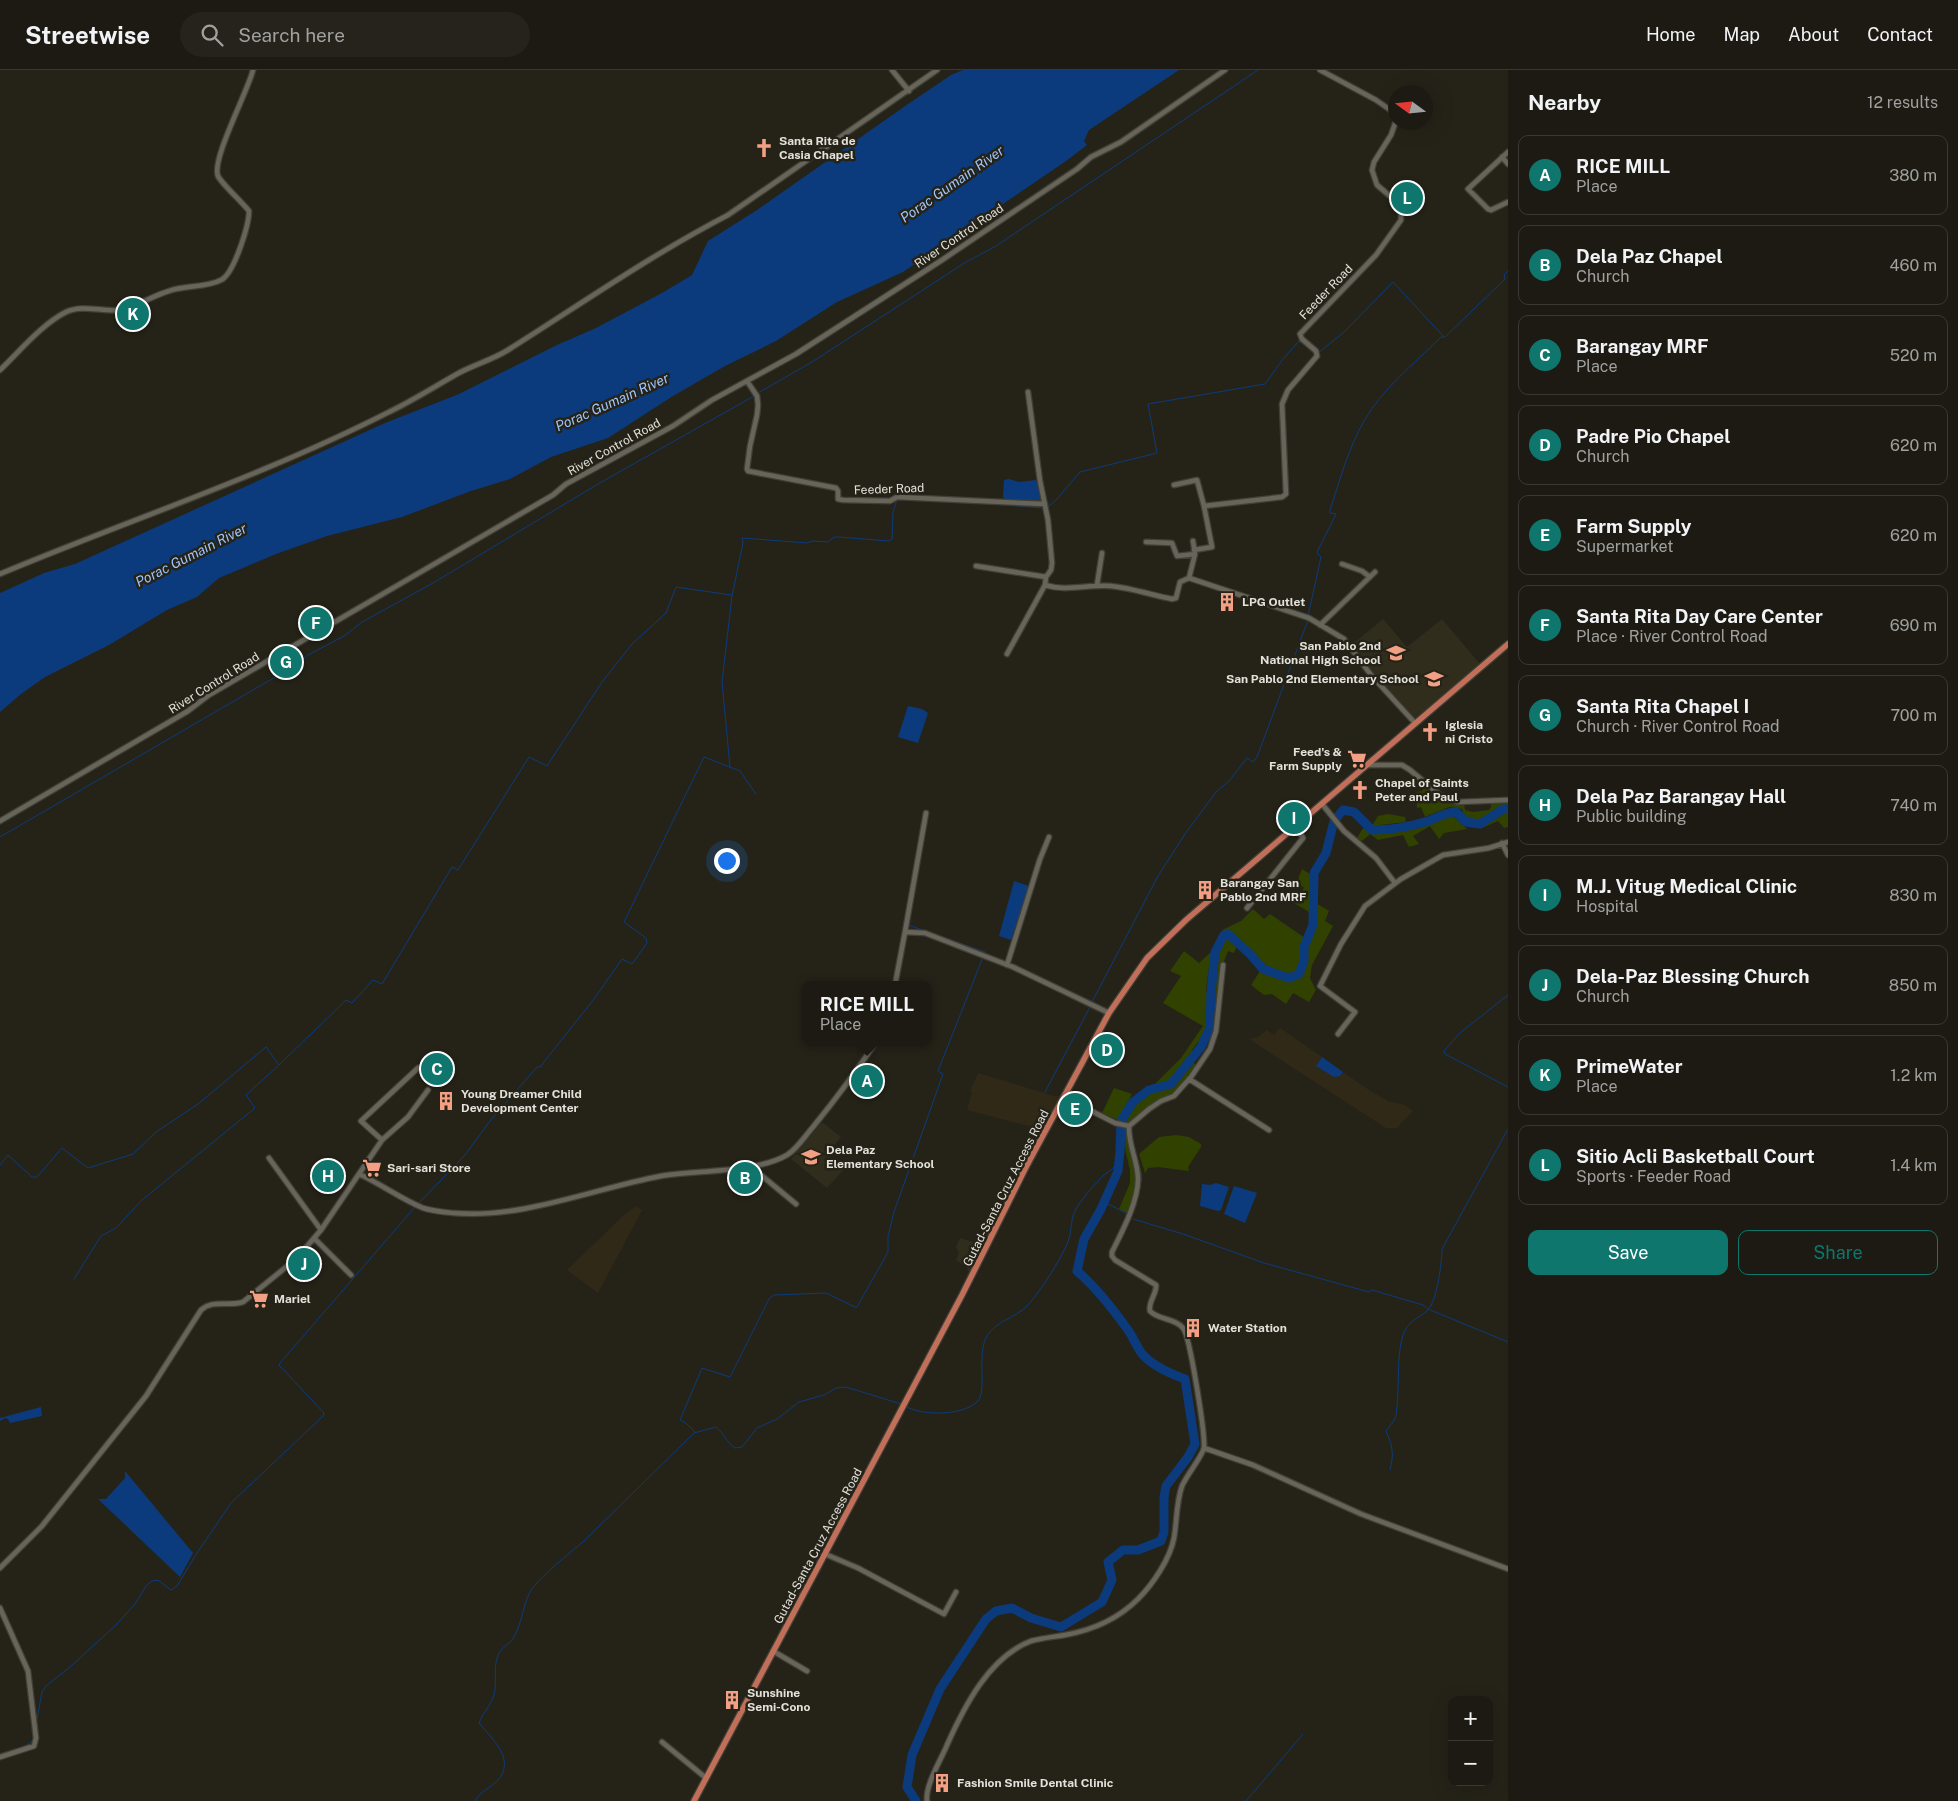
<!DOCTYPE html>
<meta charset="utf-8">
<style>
:root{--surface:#1c1a12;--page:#25231b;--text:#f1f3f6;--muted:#a0a19f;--line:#3a3832;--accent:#0f766e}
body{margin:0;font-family:"Public Sans",sans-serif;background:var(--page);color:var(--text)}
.controls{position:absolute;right:15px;bottom:15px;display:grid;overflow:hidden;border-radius:10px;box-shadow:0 5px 20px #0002}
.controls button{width:45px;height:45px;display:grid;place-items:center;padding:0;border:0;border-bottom:1px solid var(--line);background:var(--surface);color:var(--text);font:25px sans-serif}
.compass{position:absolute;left:1388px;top:15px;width:45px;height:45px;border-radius:50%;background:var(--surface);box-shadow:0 5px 20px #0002;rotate:285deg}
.you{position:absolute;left:726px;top:790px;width:18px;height:18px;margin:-12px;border:4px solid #fff;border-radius:50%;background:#1a73e8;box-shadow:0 0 0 8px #1a73e833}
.badge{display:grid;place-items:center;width:32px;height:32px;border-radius:50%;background:var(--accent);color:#fff;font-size:16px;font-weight:700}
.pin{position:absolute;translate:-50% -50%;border:2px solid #fff;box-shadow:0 1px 5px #0006}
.popup{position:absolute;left:802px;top:911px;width:130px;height:65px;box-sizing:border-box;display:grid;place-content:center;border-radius:10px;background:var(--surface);filter:drop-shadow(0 1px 4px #0005);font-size:16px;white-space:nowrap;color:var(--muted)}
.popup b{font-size:19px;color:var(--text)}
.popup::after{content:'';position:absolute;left:50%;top:100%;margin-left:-10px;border:10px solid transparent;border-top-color:var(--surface)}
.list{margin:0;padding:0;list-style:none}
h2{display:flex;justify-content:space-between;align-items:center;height:65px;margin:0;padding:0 20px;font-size:21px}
h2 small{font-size:16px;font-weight:400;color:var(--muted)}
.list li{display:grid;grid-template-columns:32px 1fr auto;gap:15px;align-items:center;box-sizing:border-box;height:80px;margin:0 10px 10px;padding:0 10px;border:1px solid var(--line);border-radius:10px}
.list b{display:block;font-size:19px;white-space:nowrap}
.list p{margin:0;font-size:16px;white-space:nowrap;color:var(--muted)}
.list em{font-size:16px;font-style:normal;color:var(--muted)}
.actions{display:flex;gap:10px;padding:15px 20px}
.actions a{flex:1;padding:11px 0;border:1px solid var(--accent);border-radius:10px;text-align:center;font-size:18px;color:var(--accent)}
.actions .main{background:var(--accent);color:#fff}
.icon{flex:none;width:28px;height:28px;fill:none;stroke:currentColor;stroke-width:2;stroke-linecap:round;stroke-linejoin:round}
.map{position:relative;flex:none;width:1508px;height:1731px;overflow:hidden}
header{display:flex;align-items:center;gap:30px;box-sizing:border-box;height:70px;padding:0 25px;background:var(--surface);border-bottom:1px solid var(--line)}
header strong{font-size:24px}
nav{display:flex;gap:28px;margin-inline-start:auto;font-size:18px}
.search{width:350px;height:45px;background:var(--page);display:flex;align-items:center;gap:12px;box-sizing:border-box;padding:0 18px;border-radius:28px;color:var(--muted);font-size:19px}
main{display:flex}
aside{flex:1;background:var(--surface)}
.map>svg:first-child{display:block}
.built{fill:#302d1c}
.industrial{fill:#302918}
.green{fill:#314100}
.water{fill:#0b3b7d}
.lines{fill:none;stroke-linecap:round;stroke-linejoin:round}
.stream{stroke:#0b3b7d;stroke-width:1}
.river{stroke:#0b3b7d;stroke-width:9}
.minor-casing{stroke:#413f37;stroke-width:7}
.major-casing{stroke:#413f37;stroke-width:8}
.minor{stroke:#676559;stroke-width:4.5}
.major{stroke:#c26f59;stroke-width:5.5}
.labels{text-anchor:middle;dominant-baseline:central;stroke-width:5;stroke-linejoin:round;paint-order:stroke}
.poi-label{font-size:12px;font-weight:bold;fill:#e2e1da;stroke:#252318;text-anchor:start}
.street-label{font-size:12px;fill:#e2e1da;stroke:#252318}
.water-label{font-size:14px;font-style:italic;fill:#9ec5fe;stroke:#252318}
</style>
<header>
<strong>Streetwise</strong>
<div class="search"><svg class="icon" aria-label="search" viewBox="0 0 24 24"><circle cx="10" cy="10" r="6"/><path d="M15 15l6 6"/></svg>Search here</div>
<nav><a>Home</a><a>Map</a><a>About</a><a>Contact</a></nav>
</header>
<main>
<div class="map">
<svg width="1508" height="1731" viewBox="0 0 1508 1731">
<rect width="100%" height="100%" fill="#252318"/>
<path class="built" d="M1224 521 1234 525 1230 538 1219 535Z
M1383 549 1407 577 1442 549 1480 594 1413 650 1389 624 1349 577Z
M822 1052 841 1067 827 1085 845 1098 827 1118 791 1089Z
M960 1168 983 1175 969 1202 966 1197 956 1190 959 1183 956 1177Z"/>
<path class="industrial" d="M1280 958 1322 987 1317 996 1340 1006 1343 1002 1369 1020 1388 1031 1404 1035 1413 1041 1397 1058H1386L1249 969 1258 967 1267 960 1274 965Z
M978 1003 1054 1026H1061L1044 1060 967 1040 972 1023 970 1021Z
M636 1136 642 1140 598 1223 567 1200 624 1145Z"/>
<path class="green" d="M1427 715 1439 725 1464 733 1465 740 1473 742 1489 740 1491 737V731L1508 730V736L1503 737 1481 752 1466 751 1462 739 1449 737 1425 747 1421 737 1417 738 1416 722 1422 721Z
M1504 742H1508V757L1504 758 1498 751 1480 759Z
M1388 744 1405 747 1406 752 1372 756 1378 746Z
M1451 744 1467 759 1444 763 1439 769 1430 756 1413 766 1419 774 1409 777 1403 765 1378 770 1370 764 1362 771 1357 768 1363 758 1373 762 1415 759Z
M1302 799 1310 804 1309 842 1294 833 1304 818 1297 812Z
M1314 832 1329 841 1325 851 1333 856 1312 895 1310 908 1316 920 1309 932 1293 923 1286 934 1272 924 1264 925 1251 915 1260 901 1276 908 1291 911 1301 905 1307 893V878L1317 855Z
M1253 839 1264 849 1270 844 1305 868 1302 891 1297 901C1276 909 1267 897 1254 883 1245 874 1233 865 1222 860L1241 851Z
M1228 867 1237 876 1234 883 1228 881 1224 891 1226 895 1215 958 1213 949 1214 930 1217 897V884L1226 868Z
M1184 881 1199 893 1211 882 1206 921 1209 925 1208 959 1192 980V983L1170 1011 1154 1015 1181 988 1203 956 1163 933 1181 906 1170 901Z
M1191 991 1199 997 1174 1026 1160 1030 1132 1054 1124 1052 1135 1033 1150 1023 1173 1015Z
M1114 1018 1132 1024 1118 1050 1102 1043Z
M1122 1056 1129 1057 1142 1104V1111L1131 1145 1119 1139 1130 1113V1100L1124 1075Z
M1176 1065 1189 1067 1201 1074V1077L1188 1097 1189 1101 1158 1097 1148 1098 1145 1103 1139 1084 1159 1067Z"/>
<path class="water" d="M963 0H1179L1089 60 1084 71 1087 75 1066 91 903 202 837 232 776 271 725 296 673 326 608 368 551 387 510 409 471 421 402 447 327 466 276 484 219 508 197 527 167 540 109 575 45 607 21 624 0 642V523L44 503 75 494 385 353 459 324 557 275 596 258 662 223 692 205 708 171 757 140 908 34 951 5Z
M1009 409 1019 412 1036 410 1042 431 1005 429 1003 427 1004 410Z
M908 636 922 639 928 643 918 673 898 667Z
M1014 811 1029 816 1011 870 999 866Z
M1322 987 1343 1002 1340 1006 1334 1007 1316 996Z
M1216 1113 1229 1117 1221 1140 1218 1141 1200 1136 1202 1114 1210 1115Z
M1234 1116 1257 1123 1245 1153 1224 1144Z
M41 1337 42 1346 10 1353 8 1349 5 1348 0 1351V1348Z
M125 1401 193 1483 180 1507 98 1429H106L125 1408Z"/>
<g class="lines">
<path class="stream" d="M1318 283 1343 263 1393 212 1444 267
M758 323 812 292 966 192 996 176 1258 0
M966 432 1044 438
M1048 437 1057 429 1080 402 1157 383 1148 334 1265 314 1283 289 1299 271 1313 281
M1308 546 1321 487 1317 483 1318 480 1336 444 1330 443V440C1340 410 1348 379 1364 351 1382 319 1415 293 1441 267H1445L1505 209 1504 205 1508 201
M730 697 722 612 732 526 743 473 742 468 807 473 812 471 828 472 834 467H838L889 471 892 469 893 442 897 429
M0 767 296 595 308 585 344 566 362 552 433 513 598 414 754 326
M908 855 985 882
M1048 916 1090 937
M1508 925 1461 962 1444 981 1445 984 1508 1017
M1092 932 1158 806 1185 764 1216 722 1229 711 1247 688 1253 692 1257 687 1308 550
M1045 1022 1090 937
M0 1095 8 1085 32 1107H37L62 1078 88 1098 133 1084 156 1062 198 1034 266 977 279 995 346 930 352 933 373 910 382 914 452 797 458 800 529 687 547 696 602 612 632 574 666 543 676 517 731 525
M1104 1132 1128 1144
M418 1134 465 1085 490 1051 537 997H540L594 929 622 889 632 894 647 873 646 868 624 852 704 687 740 701 756 724
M1133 1149 1183 1164 1264 1193 1369 1222 1372 1220 1423 1235 1428 1239 1508 1272
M74 1209 101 1166 116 1158 142 1130 255 1038 246 1025 278 996
M905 1336C921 1346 962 1346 977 1332 988 1322 976 1284 987 1266 997 1250 1016 1248 1028 1235 1042 1219 1059 1192 1067 1174 1072 1164 1070 1151 1075 1141 1082 1128 1094 1115 1104 1105 1111 1100 1116 1097 1119 1089
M695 1362 687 1354 680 1350 702 1298 730 1307 769 1229 774 1225 826 1223 855 1237H857L888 1182V1166L894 1142 943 1004 938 1001 983 887
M1390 1400C1394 1385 1393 1376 1386 1361 1390 1356 1395 1350 1396 1345 1400 1322 1396 1286 1403 1265 1408 1251 1417 1249 1427 1241 1437 1232 1442 1192 1442 1179L1508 1059
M37 1649 42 1622 46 1616 70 1597 117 1554 135 1534 146 1516 152 1511 158 1510 171 1520 177 1516 195 1486 231 1433 323 1346 324 1343 279 1295 280 1293 415 1137
M22 1678 33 1671
M475 1731C480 1721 491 1718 498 1710 516 1689 492 1669 479 1653 482 1644 488 1639 492 1630 499 1616 492 1600 498 1585 501 1577 512 1573 515 1565 522 1552 523 1535 530 1522 535 1511 573 1480 583 1472L694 1363 716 1357C724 1363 726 1372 735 1378L742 1377 757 1358 777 1349 799 1332 824 1325 836 1318 846 1317 901 1334
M1246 1731 1303 1664"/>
<path class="river" d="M916 1731 907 1717 912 1685 940 1619 986 1549 996 1541 1012 1538 1031 1548 1061 1557 1102 1532 1112 1510 1108 1492 1123 1480H1138L1161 1471 1164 1462V1427L1166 1416 1188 1387 1195 1374 1185 1309C1171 1304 1155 1297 1144 1286 1137 1279 1134 1268 1128 1260 1113 1239 1097 1218 1077 1201L1084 1169 1101 1139 1118 1101 1120 1081 1121 1051 1133 1032 1149 1020 1171 1014 1201 977 1210 958 1211 922 1215 882 1224 865 1228 864 1250 884 1263 899 1289 908 1299 904 1304 891V877L1313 855 1314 803 1326 783 1334 751 1343 740 1354 742 1372 760C1390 760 1408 757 1425 752 1436 749 1444 742 1456 742L1466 752 1480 754 1503 739H1508"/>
<g class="minor-casing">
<path id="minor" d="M892 0 909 21
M1320 0 1376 30 1396 44
M1508 82 1468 119 1488 139 1491 140 1508 132
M1502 87 1508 94
M0 300C19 282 42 254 66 242 82 234 101 242 119 240 136 237 152 226 169 221 185 215 206 218 221 210 234 204 249 155 249 141 242 132 221 113 218 106 211 90 248 21 253 0
M747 311 757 326 758 335 757 345 750 376 747 399 748 401 836 418 838 421V429L843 430 890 431 897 427 1045 434
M1174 415 1197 410 1204 436
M1146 472 1172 473 1177 486 1195 484
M1194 480 1212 477 1204 436 1282 427 1286 424 1282 334 1288 320 1317 286 1316 281 1302 269 1300 264 1376 185 1401 150V140L1397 132 1377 115 1372 100 1374 92 1391 65 1396 51
M1342 494 1362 501 1370 507
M976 496 1046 507
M0 504C129 450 263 406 389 342 412 331 434 317 457 304 473 295 492 290 508 280 581 234 651 185 728 145L937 0
M1189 508 1195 484 1193 471
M1045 515C1067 522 1089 514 1111 516 1131 518 1152 525 1172 529L1176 528 1180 512 1189 508 1309 548 1344 569 1371 605 1415 653
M1097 515 1102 483
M1320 555 1375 502
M1007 584 1045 515 1046 507 1051 500 1052 493 1048 450 1040 411 1028 322
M1368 695H1402L1410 700 1440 725 1457 732 1508 730
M1322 734 1344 761 1376 788 1395 813
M0 751 188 641 209 625 553 425 566 414 673 356 712 330 796 284 942 190 1077 99 1091 87 1121 72 1225 0
M1502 773 1508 785
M1247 838 1303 768 1296 756
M905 862 926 743
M1007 895 1040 789 1049 767
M895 915 905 862 925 863 1013 897 1109 943
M1338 964 1355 942 1320 916 1341 874 1365 836 1401 809 1443 785 1489 778 1508 772
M1189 1009 1269 1060
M1064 1027 1115 1053 1129 1056
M382 1070 361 1051 418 998
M269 1088 321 1160
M750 1096 796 1134
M359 1104C381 1114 401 1129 423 1138 432 1141 443 1142 453 1143 523 1149 592 1119 661 1106 696 1100 756 1103 787 1085 797 1079 805 1066 813 1057 835 1030 856 1002 876 972
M314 1168 351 1205
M1204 1378 1253 1395 1361 1444 1508 1499
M825 1484 858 1498 944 1544 956 1522
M0 1498 42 1456 146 1326 201 1240C213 1229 228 1237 243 1232L296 1189 321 1160 382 1070 408 1047 428 1020
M0 1538 28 1601 36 1668 34 1676 0 1687
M773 1581 807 1601
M662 1672 706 1708
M927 1731C925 1715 941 1690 947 1675 964 1637 989 1587 1031 1571 1042 1568 1053 1567 1065 1565 1093 1560 1117 1550 1138 1529 1153 1514 1170 1489 1174 1468 1177 1451 1176 1433 1182 1416 1186 1406 1204 1384 1204 1377 1205 1363 1190 1266 1183 1258 1175 1248 1158 1250 1150 1241 1148 1231 1157 1224 1156 1215L1115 1190 1112 1186V1182C1122 1162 1138 1132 1138 1109 1138 1091 1128 1075 1129 1056L1149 1039 1161 1031 1174 1026 1191 1007 1210 979 1216 961 1223 895"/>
</g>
<g class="major-casing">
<path id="major" d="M694 1731 962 1225 1026 1097 1109 943 1147 888 1186 850 1508 574"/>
</g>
<use href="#minor" class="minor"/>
<use href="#major" class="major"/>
</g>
<defs>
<g id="church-bare" transform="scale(1.5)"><path d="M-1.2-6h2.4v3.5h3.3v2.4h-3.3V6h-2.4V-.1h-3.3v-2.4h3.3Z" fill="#f39f84" stroke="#252318" stroke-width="2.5" paint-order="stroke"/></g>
<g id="building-bare" transform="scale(1.5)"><path d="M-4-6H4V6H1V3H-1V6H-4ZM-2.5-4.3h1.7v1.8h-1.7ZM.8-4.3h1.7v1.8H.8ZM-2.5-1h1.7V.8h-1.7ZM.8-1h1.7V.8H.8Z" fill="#f39f84" stroke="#252318" stroke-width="2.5" paint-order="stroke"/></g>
<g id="school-bare" transform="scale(1.5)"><path d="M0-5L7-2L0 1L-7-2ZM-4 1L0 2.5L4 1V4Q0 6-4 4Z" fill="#f39f84" stroke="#252318" stroke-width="2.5" paint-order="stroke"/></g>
<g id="supermarket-bare" transform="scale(1.5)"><path d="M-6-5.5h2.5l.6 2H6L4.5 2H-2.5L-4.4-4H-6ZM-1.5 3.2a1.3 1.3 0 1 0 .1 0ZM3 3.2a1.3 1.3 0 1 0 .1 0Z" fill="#f39f84" stroke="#252318" stroke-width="2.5" paint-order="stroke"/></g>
</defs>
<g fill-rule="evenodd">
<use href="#church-bare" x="764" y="78"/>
<use href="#building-bare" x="1227" y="532"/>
<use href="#school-bare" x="1396" y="583"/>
<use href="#school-bare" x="1434" y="609"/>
<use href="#church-bare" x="1430" y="662"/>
<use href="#supermarket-bare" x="1357" y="689"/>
<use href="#church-bare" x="1360" y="720"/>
<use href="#building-bare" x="1205" y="820"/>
<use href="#building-bare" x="446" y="1031"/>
<use href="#school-bare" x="811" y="1087"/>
<use href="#supermarket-bare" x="372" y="1098"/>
<use href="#supermarket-bare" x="259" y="1229"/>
<use href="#building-bare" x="1193" y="1258"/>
<use href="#building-bare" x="732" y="1630"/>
<use href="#building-bare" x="942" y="1713"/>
</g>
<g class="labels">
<g class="poi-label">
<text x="779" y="71">Santa Rita de<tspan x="779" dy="14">Casia Chapel</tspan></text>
<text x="1242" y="532">LPG Outlet</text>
<text x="1381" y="576" text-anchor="end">San Pablo 2nd<tspan x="1381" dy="14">National High School</tspan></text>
<text x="1419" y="609" text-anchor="end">San Pablo 2nd Elementary School</text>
<text x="1445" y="655">Iglesia<tspan x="1445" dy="14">ni Cristo</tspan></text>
<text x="1342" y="682" text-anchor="end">Feed's &amp;<tspan x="1342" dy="14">Farm Supply</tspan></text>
<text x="1375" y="713">Chapel of Saints<tspan x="1375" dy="14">Peter and Paul</tspan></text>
<text x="1220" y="813">Barangay San<tspan x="1220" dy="14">Pablo 2nd MRF</tspan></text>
<text x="461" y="1024">Young Dreamer Child<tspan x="461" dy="14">Development Center</tspan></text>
<text x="826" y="1080">Dela Paz<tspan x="826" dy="14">Elementary School</tspan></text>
<text x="387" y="1098">Sari-sari Store</text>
<text x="274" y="1229">Mariel</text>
<text x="1208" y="1258">Water Station</text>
<text x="747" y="1623">Sunshine<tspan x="747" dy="14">Semi-Cono</tspan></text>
<text x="957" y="1713">Fashion Smile Dental Clinic</text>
</g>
<g class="street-label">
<text transform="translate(959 166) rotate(-34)">River Control Road</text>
<text transform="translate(1326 222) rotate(-46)">Feeder Road</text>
<text transform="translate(614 377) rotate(-29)">River Control Road</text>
<text transform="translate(889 419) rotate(-2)">Feeder Road</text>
<text transform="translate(214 613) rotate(-32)">River Control Road</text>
<text transform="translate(1006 1118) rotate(-63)">Gutad-Santa Cruz Access Road</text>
<text transform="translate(818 1476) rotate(-62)">Gutad-Santa Cruz Access Road</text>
</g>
<g class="water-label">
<text transform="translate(952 114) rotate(-35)">Porac Gumain River</text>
<text transform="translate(612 332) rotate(-24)">Porac Gumain River</text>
<text transform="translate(191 485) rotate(-27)">Porac Gumain River</text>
</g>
</g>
</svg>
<div class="controls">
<button>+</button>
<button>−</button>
</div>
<svg class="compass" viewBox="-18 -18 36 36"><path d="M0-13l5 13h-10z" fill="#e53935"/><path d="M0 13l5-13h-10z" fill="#a0a19f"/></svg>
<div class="you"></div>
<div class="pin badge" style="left:867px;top:1011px">A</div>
<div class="popup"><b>RICE MILL</b>Place</div>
<div class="pin badge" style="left:745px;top:1108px">B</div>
<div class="pin badge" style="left:437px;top:999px">C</div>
<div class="pin badge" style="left:1107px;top:980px">D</div>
<div class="pin badge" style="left:1075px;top:1039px">E</div>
<div class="pin badge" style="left:316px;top:553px">F</div>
<div class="pin badge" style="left:286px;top:592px">G</div>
<div class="pin badge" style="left:328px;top:1106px">H</div>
<div class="pin badge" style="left:1294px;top:748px">I</div>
<div class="pin badge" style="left:304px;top:1194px">J</div>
<div class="pin badge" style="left:133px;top:244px">K</div>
<div class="pin badge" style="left:1407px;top:128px">L</div>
</div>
<aside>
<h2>Nearby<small>12 results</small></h2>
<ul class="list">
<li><span class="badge">A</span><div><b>RICE MILL</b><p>Place</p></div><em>380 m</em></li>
<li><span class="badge">B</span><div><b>Dela Paz Chapel</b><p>Church</p></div><em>460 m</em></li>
<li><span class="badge">C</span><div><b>Barangay MRF</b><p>Place</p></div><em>520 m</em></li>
<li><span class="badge">D</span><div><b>Padre Pio Chapel</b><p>Church</p></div><em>620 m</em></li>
<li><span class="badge">E</span><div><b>Farm Supply</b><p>Supermarket</p></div><em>620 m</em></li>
<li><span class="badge">F</span><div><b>Santa Rita Day Care Center</b><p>Place · River Control Road</p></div><em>690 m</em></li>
<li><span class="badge">G</span><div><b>Santa Rita Chapel I</b><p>Church · River Control Road</p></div><em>700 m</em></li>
<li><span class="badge">H</span><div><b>Dela Paz Barangay Hall</b><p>Public building</p></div><em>740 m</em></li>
<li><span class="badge">I</span><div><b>M.J. Vitug Medical Clinic</b><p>Hospital</p></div><em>830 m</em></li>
<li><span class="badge">J</span><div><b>Dela-Paz Blessing Church</b><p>Church</p></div><em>850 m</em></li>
<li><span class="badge">K</span><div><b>PrimeWater</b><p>Place</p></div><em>1.2 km</em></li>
<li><span class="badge">L</span><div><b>Sitio Acli Basketball Court</b><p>Sports · Feeder Road</p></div><em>1.4 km</em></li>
</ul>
<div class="actions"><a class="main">Save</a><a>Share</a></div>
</aside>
</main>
